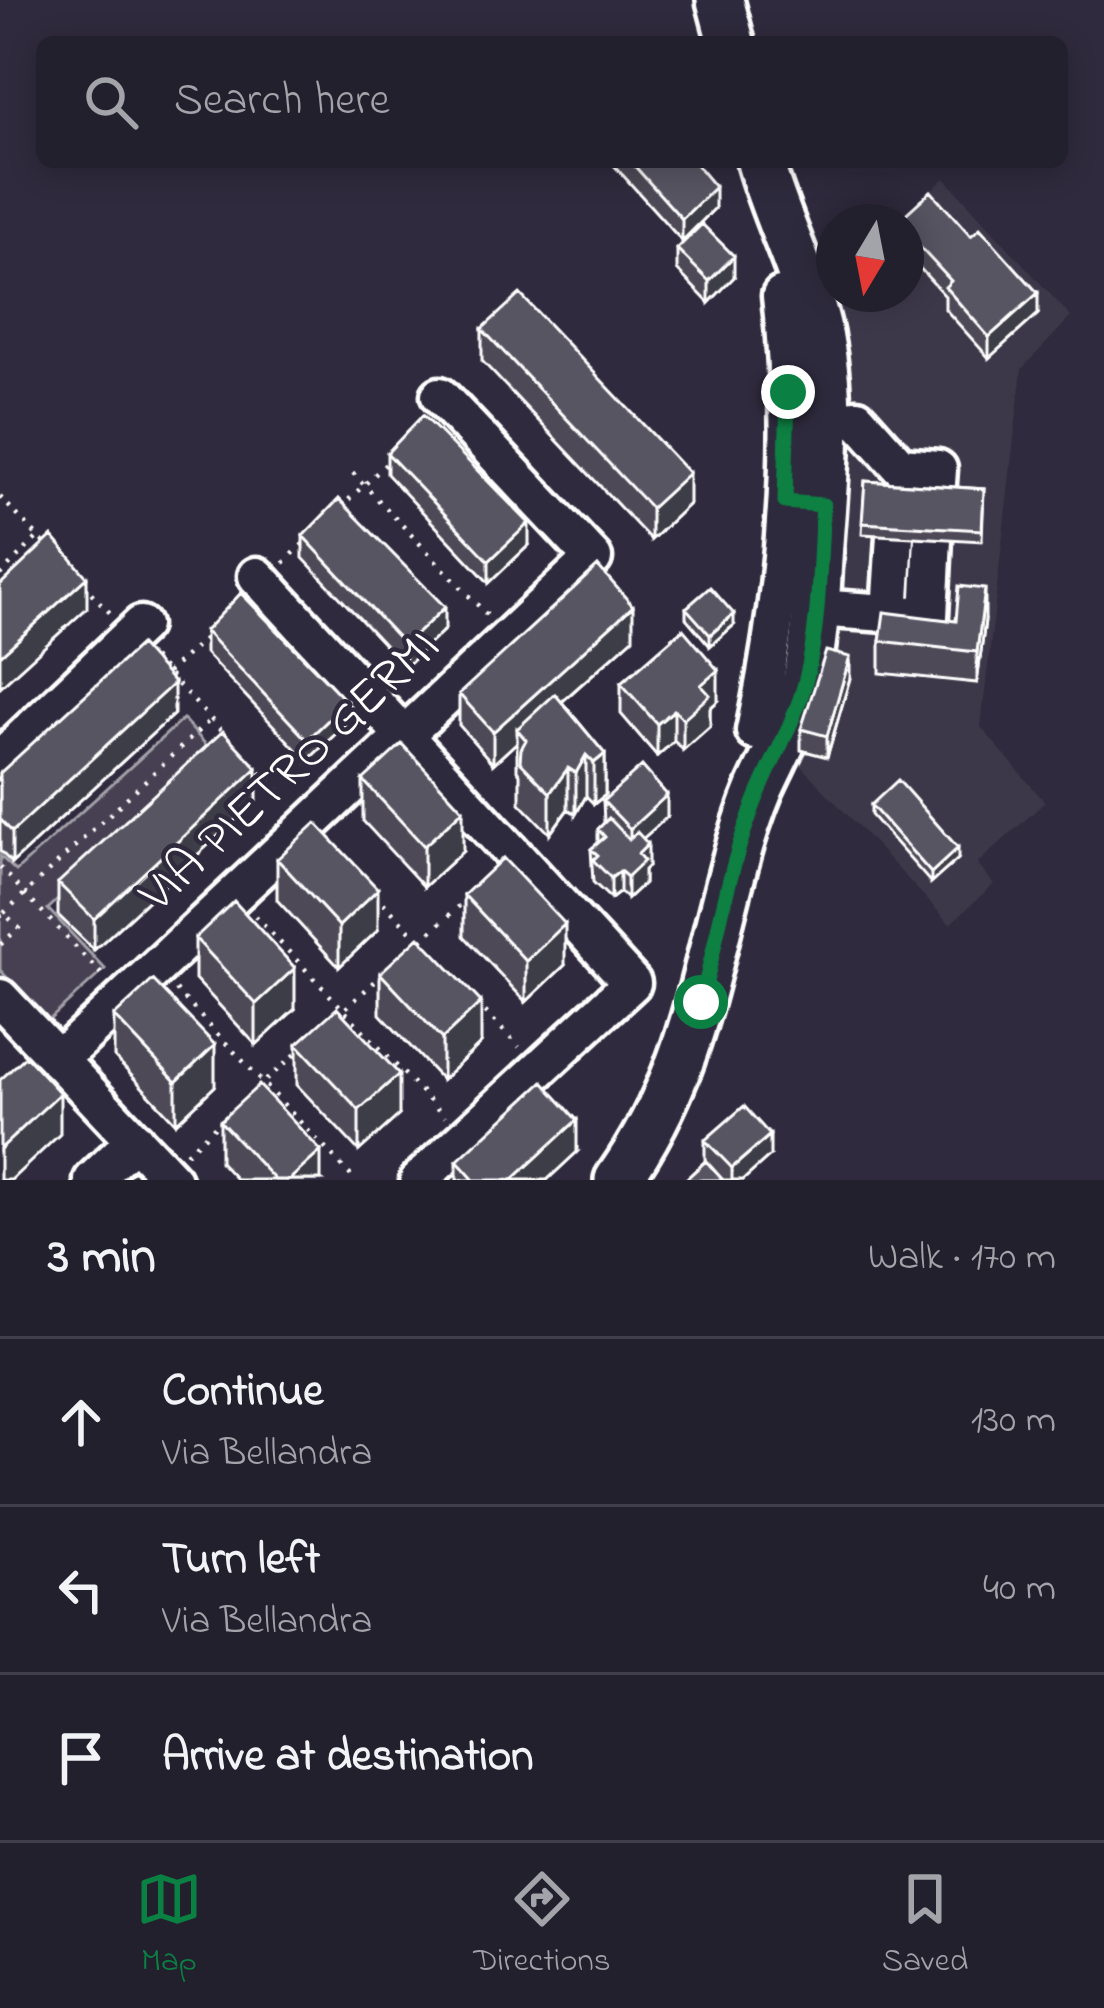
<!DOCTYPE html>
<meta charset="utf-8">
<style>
:root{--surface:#23202e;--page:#2b2836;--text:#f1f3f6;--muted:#a3a3aa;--line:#403e4a;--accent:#0b8043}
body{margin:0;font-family:"Indie Flower",sans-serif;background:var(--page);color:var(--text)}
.compass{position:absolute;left:816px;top:204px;width:108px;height:108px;border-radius:50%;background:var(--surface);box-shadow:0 6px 30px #0003;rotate:190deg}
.stop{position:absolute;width:36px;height:36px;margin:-27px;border:9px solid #0b8043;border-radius:50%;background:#fff}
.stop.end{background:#0b8043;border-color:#fff;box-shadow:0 3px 12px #0008}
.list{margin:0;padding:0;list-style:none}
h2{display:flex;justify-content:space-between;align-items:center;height:156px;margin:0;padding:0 48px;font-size:51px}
h2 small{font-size:39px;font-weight:400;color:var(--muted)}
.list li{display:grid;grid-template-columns:78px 1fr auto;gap:36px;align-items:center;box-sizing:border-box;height:168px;padding:0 48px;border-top:3px solid var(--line)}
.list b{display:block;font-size:45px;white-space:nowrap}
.list p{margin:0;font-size:39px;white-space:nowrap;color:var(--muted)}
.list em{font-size:39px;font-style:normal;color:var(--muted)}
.icon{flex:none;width:66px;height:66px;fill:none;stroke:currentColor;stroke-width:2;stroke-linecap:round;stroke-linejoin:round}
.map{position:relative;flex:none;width:1104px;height:1180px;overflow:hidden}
.search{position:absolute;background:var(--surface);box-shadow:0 6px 30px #0003;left:36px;right:36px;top:36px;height:132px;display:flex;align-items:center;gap:30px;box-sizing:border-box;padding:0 42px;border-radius:18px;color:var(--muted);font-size:45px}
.sheet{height:660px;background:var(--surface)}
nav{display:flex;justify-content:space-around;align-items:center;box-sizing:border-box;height:168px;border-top:3px solid var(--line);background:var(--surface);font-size:33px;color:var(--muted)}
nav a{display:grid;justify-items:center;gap:6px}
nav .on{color:var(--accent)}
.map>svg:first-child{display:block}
.built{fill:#3c3749}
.green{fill:#464152;stroke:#a2a0a8;stroke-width:3}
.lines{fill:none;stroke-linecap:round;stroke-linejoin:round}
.minor-casing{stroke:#fff;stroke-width:45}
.major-casing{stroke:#fff;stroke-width:54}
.path{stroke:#fff;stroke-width:4.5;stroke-dasharray:3 9;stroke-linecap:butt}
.minor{stroke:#2f2a3d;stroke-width:36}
.major{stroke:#2f2a3d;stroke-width:45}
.wall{fill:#4d4956;stroke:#fff;stroke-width:3}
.shaded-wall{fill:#3e3c46;stroke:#fff;stroke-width:3}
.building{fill:#595564;stroke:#fff;stroke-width:3}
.route{stroke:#0b8043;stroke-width:15}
.labels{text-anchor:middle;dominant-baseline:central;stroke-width:9;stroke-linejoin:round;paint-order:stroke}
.street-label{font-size:51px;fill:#fff;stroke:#2f2a3d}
</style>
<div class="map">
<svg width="1104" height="1180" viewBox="0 0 1104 1180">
<rect width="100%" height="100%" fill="#2f2a3d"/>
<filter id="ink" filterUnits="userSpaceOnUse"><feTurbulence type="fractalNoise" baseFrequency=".00833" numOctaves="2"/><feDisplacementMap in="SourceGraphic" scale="24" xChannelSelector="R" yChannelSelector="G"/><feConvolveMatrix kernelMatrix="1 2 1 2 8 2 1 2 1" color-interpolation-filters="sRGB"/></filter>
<g filter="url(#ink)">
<path class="built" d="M945 178 1071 317 1022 369 981 727 1045 802 977 864 994 884 950 924 789 753 838 394 835 294H906V222H895Z"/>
<path class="green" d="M183 719 214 754 48 909 105 969 48 1021 0 970V856L16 871Z"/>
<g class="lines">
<g class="minor-casing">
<path id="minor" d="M826 420 857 418 900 466 938 469 936 497
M257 576 632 983 419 1180
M816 608 929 616 933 538
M890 613 895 536
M755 731C785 589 798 441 781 296
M0 759 141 625
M0 998 172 1180
M58 1060 593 558 440 396
M93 1180 135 1140"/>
</g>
<g class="major-casing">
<path id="major" d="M720 0 731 42
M618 1180C691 1077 702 983 734 866 741 840 749 814 760 788 776 753 796 718 806 679 816 635 817 588 820 543 825 472 834 396 817 325 803 269 776 218 760 162"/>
</g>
<path class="path" d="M353 473 488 616
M0 497 46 545
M340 508 388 462
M284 563 306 541
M0 575 38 537
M83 584 112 615
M153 658 223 732
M167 673 206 637
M252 763 289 802
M0 867 103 976
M375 894 421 942
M4 913 210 720
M0 916 4 913 19 928 0 945
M255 916 445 1117
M422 940 467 899
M176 990 355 1180
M477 1003 519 1047
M337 1016 382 975
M257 1088 298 1052
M186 1153 222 1120"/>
<use href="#minor" class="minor"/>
<use href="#major" class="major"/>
</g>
<path class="wall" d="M611 162H694L715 208 682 241Z
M906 222 1038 314 989 358 945 309V296L916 264 910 270 906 265Z
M677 249 734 277 709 303 677 270Z
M482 329 689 504 651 540 482 361Z
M387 453 529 545 489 583 387 474Z
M865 481 984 489 982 541 862 534Z
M303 536 445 629 405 667 303 558Z
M686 608 734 625 710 646 686 618Z
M985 620 977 683 880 673V641L956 621Z
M205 631 347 723 307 761 205 653Z
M633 638 562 702 605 754V795L594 804 586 796 576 814 568 809 550 834 520 803V774L517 770V742L493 764 459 725V694Z
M850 678 827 757 801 750V729Z
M621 683 718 701 710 708V726L683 750 674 741 657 756 621 714Z
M174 714 12 863 0 851V773Z
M363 780 463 851 424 887 363 821Z
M257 800 94 950 58 915V883Z
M603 801 667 817 643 838 648 866 644 870V883L627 899 620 892 611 899 593 882 591 849 598 843V829L604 823Z
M871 805 958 859 931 883 871 815Z
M277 859 378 930 339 967 277 900Z
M464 895 565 965 526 1002 464 936Z
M195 938 295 1009 256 1045 195 979Z
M380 973 481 1043 442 1080 380 1014Z
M114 1016 215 1086 176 1123 114 1057Z
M297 1044 399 1115 359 1151 297 1085Z
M220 1121 321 1180H237L220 1162Z
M705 1140 770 1156 743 1180H685L705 1161Z
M577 1152 547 1180H457V1161Z"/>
<path class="shaded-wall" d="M715 187V208L682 241V219Z
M916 243V264L910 270V248Z
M734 256V277L709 303V281Z
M1038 293V314L989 358V337Z
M689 473V504L651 540V508Z
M529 523V545L489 583V561Z
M87 577V608L0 687V656Z
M985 589V620L977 683V652Z
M633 606V638L523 736 517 729V742L493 764V732Z
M445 607V629L405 667V645Z
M734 614V625L710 646V635Z
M850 657V678L827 757V736Z
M718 670V701L710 708V726L683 750V719L701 685Z
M174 683V714L12 863V832Z
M347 702V723L307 761V740Z
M674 710V741L657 756V724Z
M605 754V795L594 804V763Z
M586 755V796L576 814V773Z
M257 768V800L94 950V919Z
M568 768V809L550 834V793Z
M667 795V817L630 850V829Z
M463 810V851L424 887V846Z
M648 844V866L644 870V883L627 899V877L638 854Z
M958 848V859L931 883V873Z
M620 871V892L611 899V878Z
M378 889V930L339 967V926Z
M565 924V965L526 1002V961Z
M295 968V1009L256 1045V1004Z
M481 1002V1043L442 1080V1039Z
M215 1045V1086L176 1123V1082Z
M399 1074V1115L359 1151V1110Z
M60 1093V1134L11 1180H0V1149Z
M577 1120V1152L547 1180H512Z
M770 1135V1156L743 1180H732V1168Z
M321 1151V1180H289Z"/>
<path class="building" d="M631 162H694L715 187 682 219Z
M931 191 971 236 980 228 1038 293 989 337 945 287 951 281 916 243 910 248 906 244V222H897Z
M702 224 734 256 709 281 677 249Z
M520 294 689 473 651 508 482 329Z
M423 415 529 523 489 561 387 453Z
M865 481 984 489 982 530 862 523Z
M339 499 445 607 405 645 303 536Z
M52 536 87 577 0 656V585Z
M598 566 633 606 493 732 459 694Z
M959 586 985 589 977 652 880 641 884 612 956 621Z
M710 587 734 614 710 635 686 608Z
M241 593 347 702 307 740 205 631Z
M683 629 718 670 701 685 710 695 683 719 674 710 657 724 621 683Z
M140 645 174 683 12 832 0 819V773Z
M826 651 850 657 827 736 801 729Z
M555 694 605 754 594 763 586 755 576 773 568 768 550 793 520 762 521 749 526 740 517 729Z
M223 731 257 768 94 919 58 883Z
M402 744 463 810 424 846 363 780Z
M642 766 667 795 630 829 603 801Z
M898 780 958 848 931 873 871 805Z
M609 818 629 839 637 832 648 844 638 854 644 861 627 877 620 871 611 878 593 860 598 855 591 849 605 837 598 829Z
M316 823 378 889 339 926 277 859Z
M503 858 565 924 526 961 464 895Z
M234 901 295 968 256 1004 195 938Z
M419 937 481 1002 442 1039 380 973Z
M153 980 215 1045 176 1082 114 1016Z
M337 1008 399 1074 359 1110 297 1044Z
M26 1056 60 1093 0 1149V1080Z
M543 1082 577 1120 512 1180H474L457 1161Z
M259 1085 321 1151 289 1180H275L220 1121Z
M744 1106 770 1135 732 1168 705 1140Z
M706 1161 723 1180H685Z"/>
</g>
<g class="lines" filter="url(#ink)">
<path class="route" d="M701 1002C717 940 727 875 750 815 766 769 794 727 806 679 820 623 819 562 823 505L785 502 788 392"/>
</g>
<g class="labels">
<g class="street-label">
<text transform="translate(291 772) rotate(-43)">VIA PIETRO GERMI</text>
</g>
</g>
</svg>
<svg class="compass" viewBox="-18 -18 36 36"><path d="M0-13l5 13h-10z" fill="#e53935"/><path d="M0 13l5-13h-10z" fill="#a3a3aa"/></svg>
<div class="stop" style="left:701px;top:1002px"></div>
<div class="stop end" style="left:788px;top:392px"></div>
<div class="search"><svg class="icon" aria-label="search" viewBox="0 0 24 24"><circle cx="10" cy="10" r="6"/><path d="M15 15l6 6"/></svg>Search here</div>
</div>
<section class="sheet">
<h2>3 min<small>Walk · 170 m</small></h2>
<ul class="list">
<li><svg class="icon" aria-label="ahead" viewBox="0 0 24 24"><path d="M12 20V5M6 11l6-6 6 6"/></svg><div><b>Continue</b><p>Via Bellandra</p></div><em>130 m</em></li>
<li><svg class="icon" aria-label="left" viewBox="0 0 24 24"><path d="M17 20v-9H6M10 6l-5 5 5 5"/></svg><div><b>Turn left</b><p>Via Bellandra</p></div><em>40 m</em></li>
<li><svg class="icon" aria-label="arrive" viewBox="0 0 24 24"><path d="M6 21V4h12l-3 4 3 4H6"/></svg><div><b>Arrive at destination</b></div></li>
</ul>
</section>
<nav>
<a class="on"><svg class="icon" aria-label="map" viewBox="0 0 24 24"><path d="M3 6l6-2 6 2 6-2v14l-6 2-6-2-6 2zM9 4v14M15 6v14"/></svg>Map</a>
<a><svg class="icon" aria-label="directions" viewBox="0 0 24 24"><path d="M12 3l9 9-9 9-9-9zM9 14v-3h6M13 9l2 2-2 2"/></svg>Directions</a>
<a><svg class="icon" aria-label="saved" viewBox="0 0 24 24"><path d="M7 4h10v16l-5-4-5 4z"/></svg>Saved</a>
</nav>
